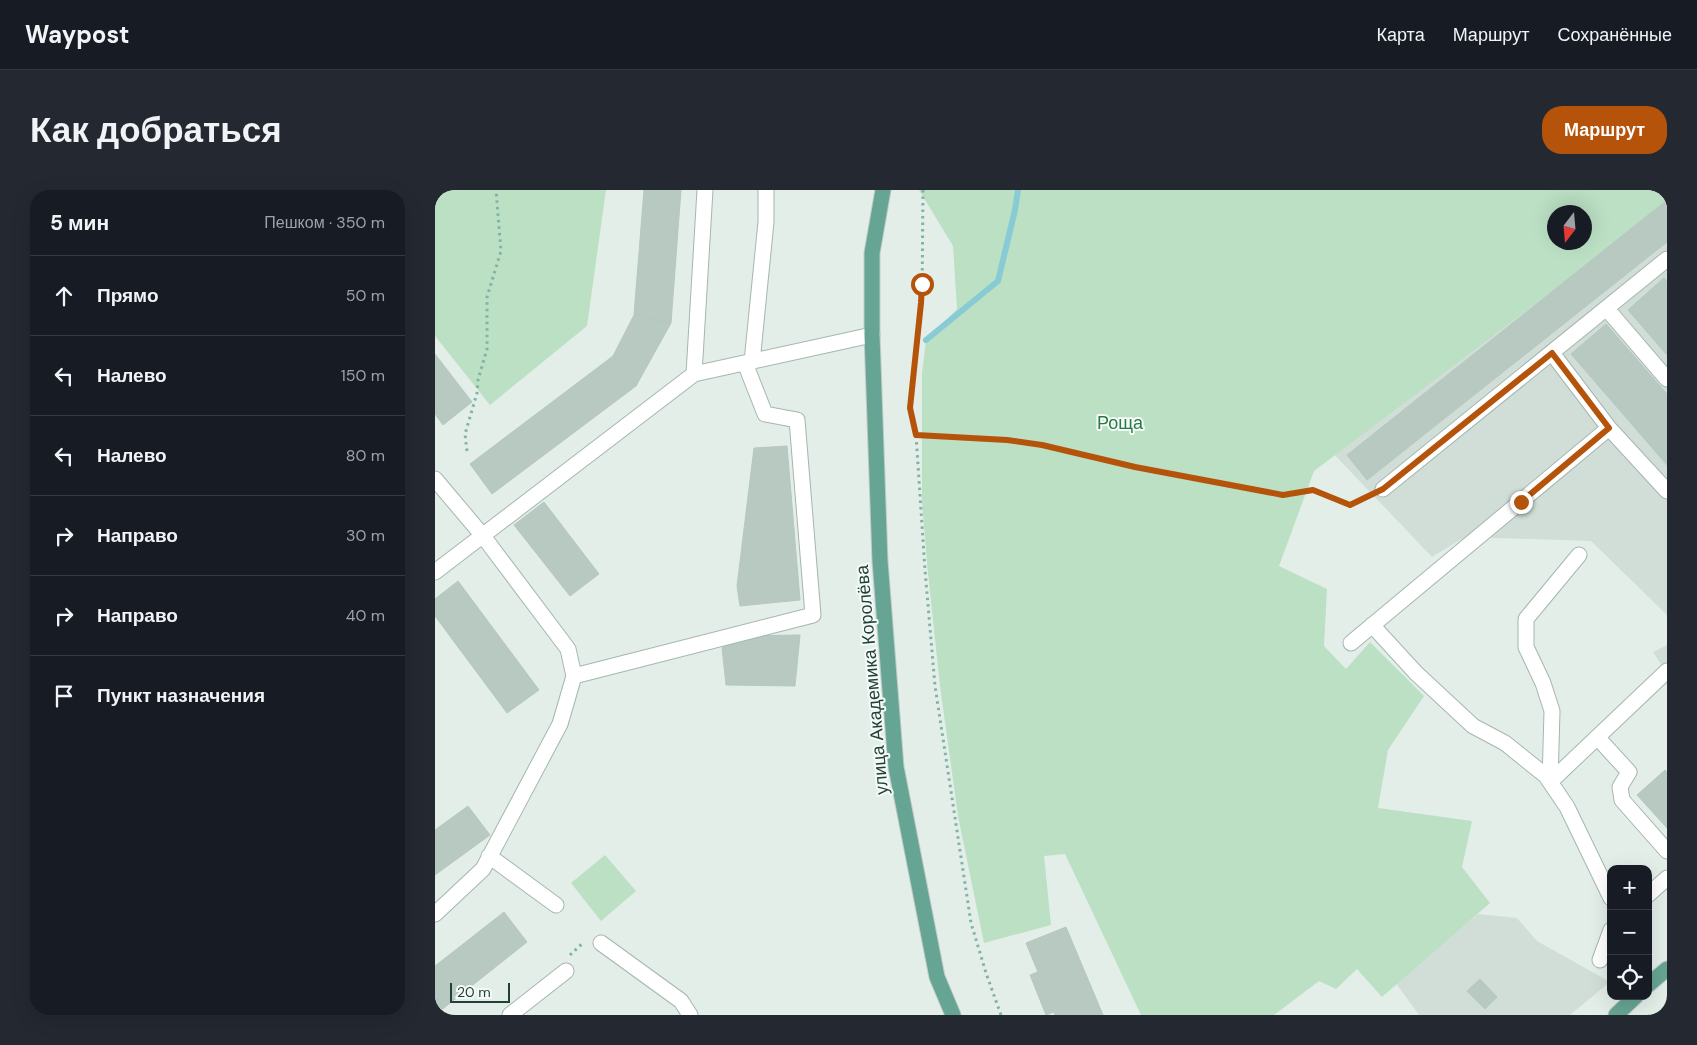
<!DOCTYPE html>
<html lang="ru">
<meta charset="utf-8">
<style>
:root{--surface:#171b24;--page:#242831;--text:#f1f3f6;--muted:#9ea1a6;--line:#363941;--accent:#b45309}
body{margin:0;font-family:"DM Sans",sans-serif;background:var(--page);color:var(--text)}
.controls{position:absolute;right:15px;bottom:15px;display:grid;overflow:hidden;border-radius:10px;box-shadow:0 5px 20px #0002}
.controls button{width:45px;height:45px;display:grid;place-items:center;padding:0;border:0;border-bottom:1px solid var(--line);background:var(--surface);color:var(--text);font:25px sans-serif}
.compass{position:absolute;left:1112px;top:15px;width:45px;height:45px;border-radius:50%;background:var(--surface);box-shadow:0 5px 20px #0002;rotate:196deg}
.scale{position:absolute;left:15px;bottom:12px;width:60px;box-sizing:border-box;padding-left:5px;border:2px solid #224037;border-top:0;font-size:14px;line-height:18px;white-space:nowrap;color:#224037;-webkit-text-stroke:4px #f4faf7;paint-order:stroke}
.stop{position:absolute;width:15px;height:15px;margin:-11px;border:4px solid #b45309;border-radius:50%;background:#fff}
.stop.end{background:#b45309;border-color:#fff;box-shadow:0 1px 5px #0008}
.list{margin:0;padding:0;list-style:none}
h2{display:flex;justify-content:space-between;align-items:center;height:65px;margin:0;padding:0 20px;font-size:21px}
h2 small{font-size:16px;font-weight:400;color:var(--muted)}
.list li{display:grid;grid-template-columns:32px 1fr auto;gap:15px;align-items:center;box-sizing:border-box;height:80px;padding:0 20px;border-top:1px solid var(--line)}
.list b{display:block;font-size:19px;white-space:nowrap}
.list em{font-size:16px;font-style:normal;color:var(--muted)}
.icon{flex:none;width:28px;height:28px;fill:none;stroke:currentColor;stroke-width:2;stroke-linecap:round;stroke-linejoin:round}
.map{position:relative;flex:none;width:1232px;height:825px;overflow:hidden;border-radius:20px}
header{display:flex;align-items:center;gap:30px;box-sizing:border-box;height:70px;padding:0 25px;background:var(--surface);border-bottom:1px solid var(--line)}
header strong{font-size:24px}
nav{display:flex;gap:28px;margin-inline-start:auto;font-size:18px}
.intro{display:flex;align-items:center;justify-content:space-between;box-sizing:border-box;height:120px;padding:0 30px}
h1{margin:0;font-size:35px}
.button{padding:12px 22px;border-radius:20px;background:var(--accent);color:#fff;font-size:18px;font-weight:700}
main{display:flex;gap:30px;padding:0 30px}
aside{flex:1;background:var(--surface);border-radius:20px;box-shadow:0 5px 20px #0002}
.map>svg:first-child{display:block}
.built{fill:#d1ded8}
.green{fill:#bbe0c4;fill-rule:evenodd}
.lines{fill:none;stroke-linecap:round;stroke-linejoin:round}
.stream{stroke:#89cbd5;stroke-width:6}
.building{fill:#b8c9c2;stroke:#b5c8c0}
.minor-casing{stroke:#a5b6b0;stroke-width:17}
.major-casing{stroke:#c1cac7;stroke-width:17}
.path{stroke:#82b3a2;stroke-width:3;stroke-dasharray:2.5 4;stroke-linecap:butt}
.minor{stroke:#fff;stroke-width:15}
.major{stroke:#66a593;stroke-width:15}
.route{stroke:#b45309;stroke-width:6}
.labels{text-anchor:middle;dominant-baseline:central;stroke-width:4;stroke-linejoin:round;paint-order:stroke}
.park-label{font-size:18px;fill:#2a7947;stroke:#f4faf7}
.street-label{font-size:18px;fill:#224037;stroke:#f4faf7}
</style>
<header>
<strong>Waypost</strong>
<nav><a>Карта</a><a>Маршрут</a><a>Сохранённые</a></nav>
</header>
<div class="intro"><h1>Как добраться</h1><a class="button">Маршрут</a></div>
<main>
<aside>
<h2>5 мин<small>Пешком · 350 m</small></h2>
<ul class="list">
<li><svg class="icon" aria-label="ahead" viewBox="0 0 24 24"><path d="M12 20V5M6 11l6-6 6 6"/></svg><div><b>Прямо</b></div><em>50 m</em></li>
<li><svg class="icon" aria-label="left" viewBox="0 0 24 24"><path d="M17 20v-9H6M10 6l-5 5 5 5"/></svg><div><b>Налево</b></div><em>150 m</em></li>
<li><svg class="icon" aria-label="left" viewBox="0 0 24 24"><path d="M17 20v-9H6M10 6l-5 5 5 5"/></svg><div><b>Налево</b></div><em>80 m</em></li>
<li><svg class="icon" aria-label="right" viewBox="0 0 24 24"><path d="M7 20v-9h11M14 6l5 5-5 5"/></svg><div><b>Направо</b></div><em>30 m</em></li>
<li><svg class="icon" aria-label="right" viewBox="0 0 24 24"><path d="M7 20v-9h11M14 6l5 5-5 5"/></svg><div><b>Направо</b></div><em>40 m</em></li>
<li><svg class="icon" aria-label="arrive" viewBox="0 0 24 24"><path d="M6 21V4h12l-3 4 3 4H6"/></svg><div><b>Пункт назначения</b></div></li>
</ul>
</aside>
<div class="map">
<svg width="1232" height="825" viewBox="0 0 1232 825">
<rect width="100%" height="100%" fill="#e3eee9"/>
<path class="built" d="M1232 3V425L1156 351 1030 347 997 367 893 258Z
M1232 455V483L1218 462Z
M1043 724 1082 728 1102 751 1175 792 1135 825H984L960 792Z"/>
<path class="green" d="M0 0H171L152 136 55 215 0 146Z
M484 0H1232V10L1124 96 879 281 844 376 892 399 889 456 911 479 935 452 989 506 953 560 943 618 1037 631 1027 677 1055 713 947 807 922 779 901 799 884 791 839 825H706L630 664 609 666 616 735 549 753 523 626 505 496 493 383 487 311V183L491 151 522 119 518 56ZM1120 22H1150V52H1120Z
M170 665 201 701 166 731 136 693Z"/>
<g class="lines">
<path class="stream" d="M491 150 563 91 580 20 583 0"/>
</g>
<path class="building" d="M209 0H246L236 133 199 125Z
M1232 10V52L932 290 912 265Z
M1229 88 1232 92V165L1193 120Z
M199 125 236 133 201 196 178 166Z
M1171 134 1232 204V275L1136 164Z
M0 164 37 212 8 235 0 224Z
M178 166 201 196 57 304 35 274Z
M352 256 365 410 305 416 302 396 319 258Z
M109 312 164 384 135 406 79 335Z
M23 391 104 500 72 523 0 426V409Z
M365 445 360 496 291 495 287 458 301 446Z
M1230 580 1232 582V638L1202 605Z
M33 616 55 645 0 685V640Z
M69 722 92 752 0 825V776Z
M631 737 668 825H620L619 822 611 825 595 785 603 782 591 753Z
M1045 789 1062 807 1050 819 1032 801Z"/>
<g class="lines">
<g class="minor-casing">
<path id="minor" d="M1172 119 1232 189
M1117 163 1174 238 1232 301
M317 172 331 32V0
M259 184 270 0
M0 289 48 346 133 459 139 486 125 534 48 679 0 724
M948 299 1232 69
M0 382 259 184 437 145
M937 435 981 483 1038 536 1070 553 1111 586 1132 617 1176 708
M916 453 1174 238
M139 486 378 425 362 230 330 224 310 173
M1162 547 1194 582 1185 597 1187 610 1232 661
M1115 592 1117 521 1108 493 1091 457V429L1144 365
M1115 592 1232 481
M54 666 121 715
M1213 705 1232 688
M166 753 246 811 255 825
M1165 770 1176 740
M75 825 131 781"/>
</g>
<g class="major-casing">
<path id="major" d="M448 0 437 63V145L445 371 461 577 502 787 518 825
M1213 795 1232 779
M1181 825 1201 806"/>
</g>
<path class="path" d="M488 0 487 113 475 218 481 245 490 380 500 496 536 733 551 783 566 825
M481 245 572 250 607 255 700 277 848 305 878 300 915 315 934 306
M32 261 30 244 42 203 43 190 52 159V107L66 61 61 0
M135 765 149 752"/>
<use href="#minor" class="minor"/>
<use href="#major" class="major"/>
</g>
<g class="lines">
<path class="route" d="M487 94 486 113 475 218 481 245 572 250 607 255 700 277 848 305 878 300 915 315 948 299 1117 163 1174 238 1086 312"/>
</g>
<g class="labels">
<g class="park-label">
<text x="685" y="233">Роща</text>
</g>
<g class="street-label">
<text transform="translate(437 490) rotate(-95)">улица Академика Королёва</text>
</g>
</g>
</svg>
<div class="controls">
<button>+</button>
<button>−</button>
<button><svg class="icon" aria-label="locate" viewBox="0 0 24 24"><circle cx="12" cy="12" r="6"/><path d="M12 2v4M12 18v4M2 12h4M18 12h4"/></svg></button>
</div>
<svg class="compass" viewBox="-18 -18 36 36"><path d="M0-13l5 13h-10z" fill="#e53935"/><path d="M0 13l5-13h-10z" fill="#9ea1a6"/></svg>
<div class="scale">20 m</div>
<div class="stop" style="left:487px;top:94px"></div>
<div class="stop end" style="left:1086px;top:312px"></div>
</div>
</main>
